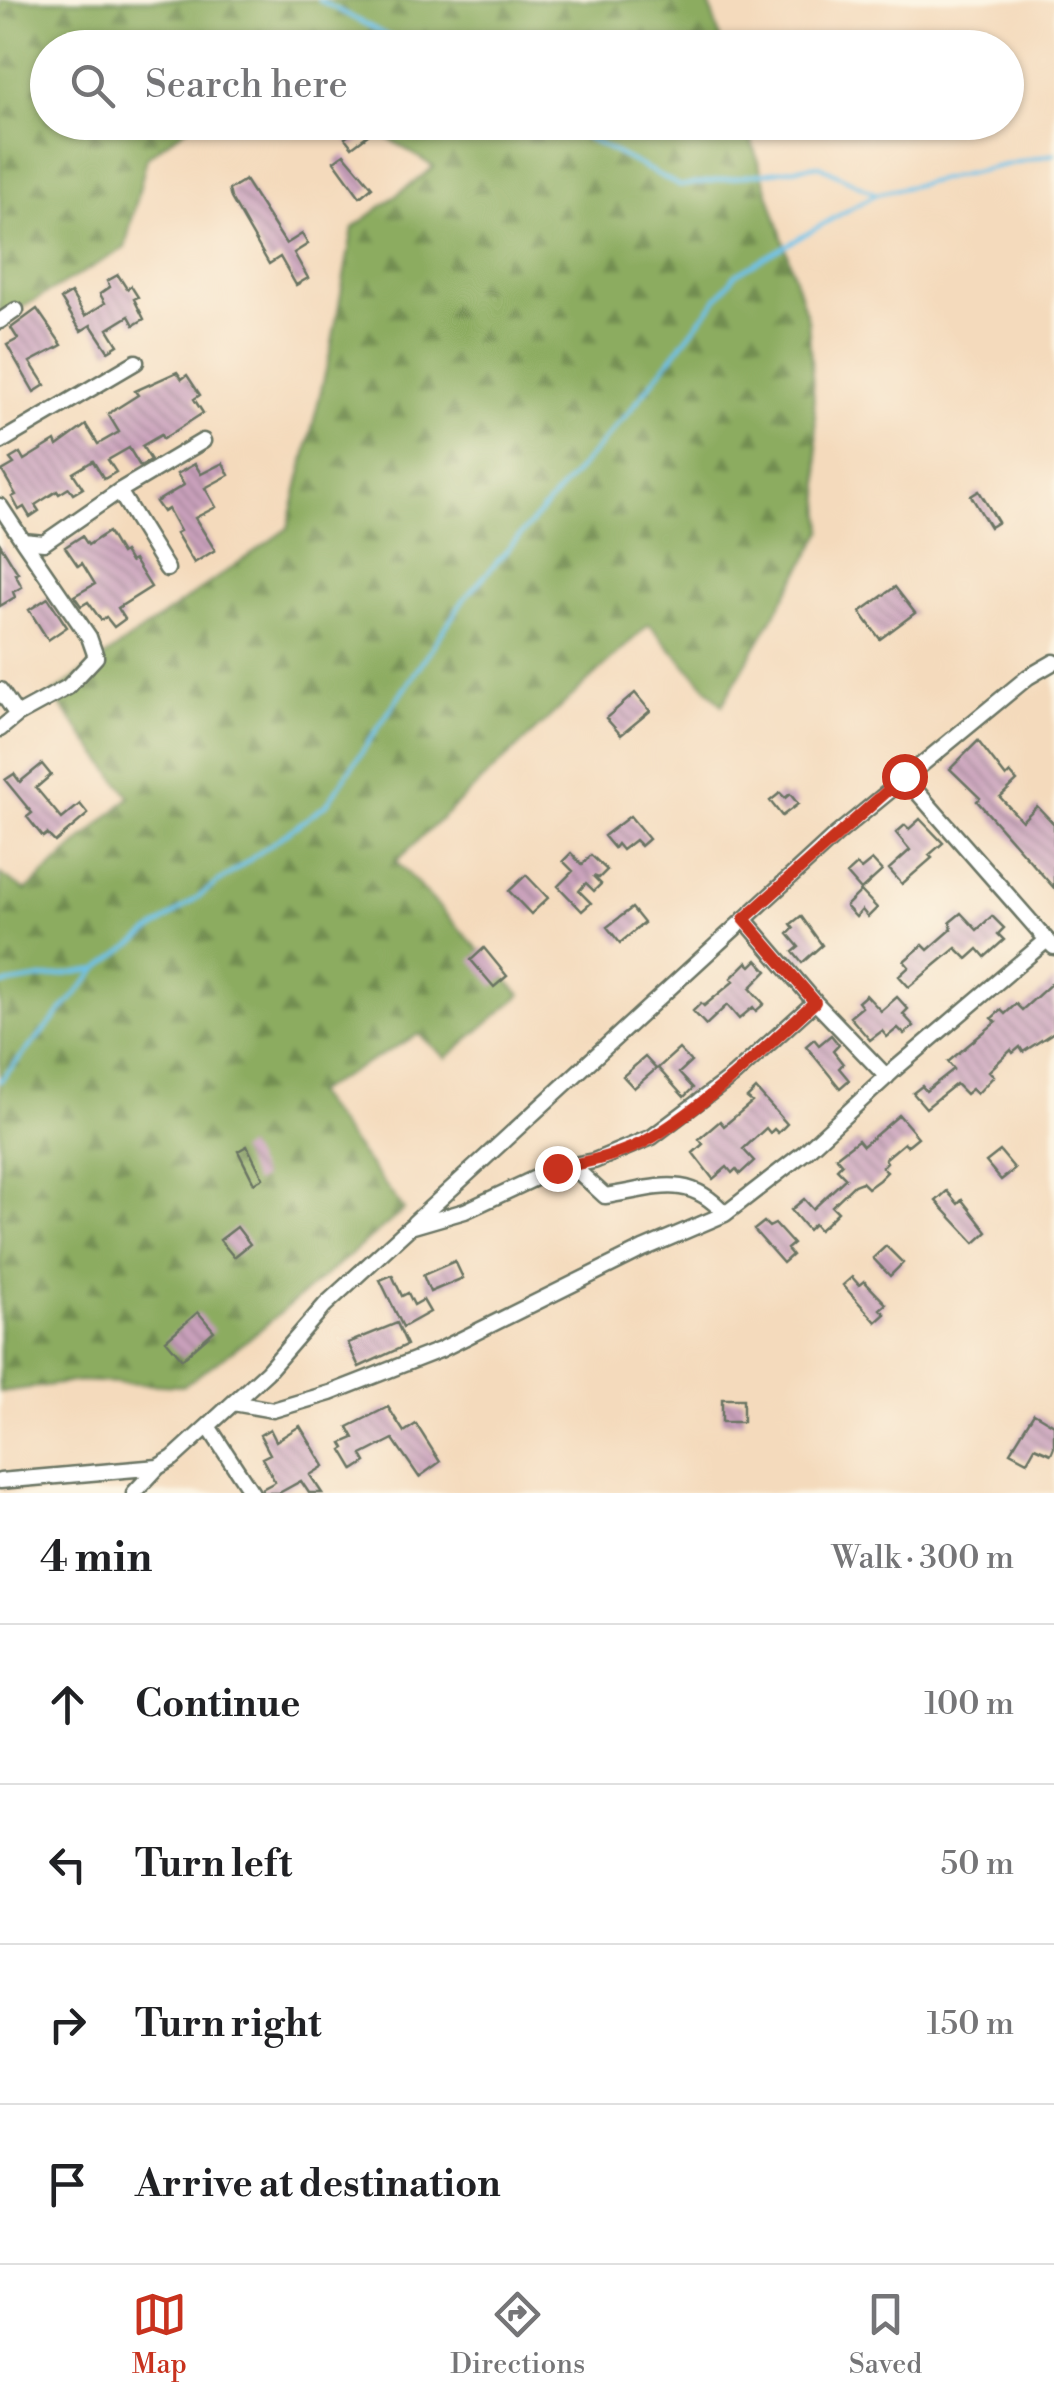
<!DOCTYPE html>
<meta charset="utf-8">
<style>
:root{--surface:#fff;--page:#f2f2f2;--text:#202124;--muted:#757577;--line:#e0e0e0;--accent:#c8321e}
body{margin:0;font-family:"Libre Bodoni",serif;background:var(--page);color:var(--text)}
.stop{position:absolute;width:30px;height:30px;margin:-22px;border:8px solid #c8321e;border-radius:50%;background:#fff}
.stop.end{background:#c8321e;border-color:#fff;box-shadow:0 2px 10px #0008}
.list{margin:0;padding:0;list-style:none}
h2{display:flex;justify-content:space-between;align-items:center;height:130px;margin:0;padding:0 40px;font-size:42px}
h2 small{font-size:32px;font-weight:400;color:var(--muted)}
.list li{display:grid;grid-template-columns:65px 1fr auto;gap:30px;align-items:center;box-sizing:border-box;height:160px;padding:0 40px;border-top:2px solid var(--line)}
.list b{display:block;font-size:38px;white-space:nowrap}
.list em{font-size:32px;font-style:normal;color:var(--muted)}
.icon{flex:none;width:55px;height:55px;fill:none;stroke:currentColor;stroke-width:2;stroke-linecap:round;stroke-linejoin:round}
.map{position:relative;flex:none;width:1054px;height:1493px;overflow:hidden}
.search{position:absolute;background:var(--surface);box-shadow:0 2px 8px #0004;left:30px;right:30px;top:30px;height:110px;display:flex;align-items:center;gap:25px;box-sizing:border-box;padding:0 35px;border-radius:55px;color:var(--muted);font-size:38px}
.sheet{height:770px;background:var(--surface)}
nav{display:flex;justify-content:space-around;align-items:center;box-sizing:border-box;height:140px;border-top:2px solid var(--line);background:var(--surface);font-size:28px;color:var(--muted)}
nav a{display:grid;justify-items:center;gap:5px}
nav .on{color:var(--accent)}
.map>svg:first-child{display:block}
.forest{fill:url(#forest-firs);stroke:#56744a;stroke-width:2.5}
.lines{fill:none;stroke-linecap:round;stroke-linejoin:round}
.stream{stroke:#6ec3eb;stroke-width:4}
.building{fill:url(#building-back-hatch)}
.minor-casing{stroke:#6a7464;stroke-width:19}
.minor{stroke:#fff;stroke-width:14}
.route{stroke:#c8321e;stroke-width:12}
</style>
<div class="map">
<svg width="1054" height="1493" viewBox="0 0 1054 1493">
<defs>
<pattern id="forest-firs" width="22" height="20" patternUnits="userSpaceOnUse" patternTransform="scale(2.5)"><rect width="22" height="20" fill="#8cac61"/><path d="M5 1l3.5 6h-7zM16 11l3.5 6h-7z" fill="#728d51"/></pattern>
<pattern id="building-back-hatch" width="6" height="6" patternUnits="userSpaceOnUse" patternTransform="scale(2.5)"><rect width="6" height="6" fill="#c9a0bb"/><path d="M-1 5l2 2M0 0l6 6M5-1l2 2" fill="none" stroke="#a38499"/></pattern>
</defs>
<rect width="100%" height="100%" fill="#fcf5e5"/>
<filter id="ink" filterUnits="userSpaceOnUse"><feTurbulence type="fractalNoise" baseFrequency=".01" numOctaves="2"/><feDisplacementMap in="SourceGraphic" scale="20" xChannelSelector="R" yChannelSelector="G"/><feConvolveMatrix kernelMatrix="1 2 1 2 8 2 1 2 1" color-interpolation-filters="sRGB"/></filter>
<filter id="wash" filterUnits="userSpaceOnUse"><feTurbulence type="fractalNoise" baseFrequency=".0048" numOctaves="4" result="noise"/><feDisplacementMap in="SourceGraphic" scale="40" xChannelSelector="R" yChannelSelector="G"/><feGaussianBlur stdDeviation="2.25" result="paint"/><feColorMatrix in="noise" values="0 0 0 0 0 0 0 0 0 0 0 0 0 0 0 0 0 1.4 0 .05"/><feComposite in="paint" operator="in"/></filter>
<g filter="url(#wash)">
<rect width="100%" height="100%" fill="#f4dabc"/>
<path class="forest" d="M0 0H708L723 47 48 48V122L193 123 147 157 125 248 0 320Z
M364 123H746L808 320 823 531 722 705 649 624 396 861 521 995 446 1058 419 1034 314 1093 404 1210 251 1337 183 1386 80 1381 0 1392V874L26 891 130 797 52 694 288 528 331 349 353 228 434 167Z"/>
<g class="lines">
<path class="stream" d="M319 0 411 48
M556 122 680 186 818 165 876 194
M0 985 98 969
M0 1081 98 969 327 804 465 598 629 412 736 274 876 194 1054 154"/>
</g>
<g id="blocks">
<path class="building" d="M345 122H359L368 135 352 147 345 138 352 132Z
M344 154 372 187 360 197 334 161Z
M245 180 286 244 302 234 308 244 294 253 308 278 296 285 280 257 269 264 231 198 229 190Z
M118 275 127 289 131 286 138 297 134 299 144 319 134 325 129 316 108 329 118 345 108 351 91 325 81 331 61 299 71 293 85 316 105 303 100 294 110 287 107 281Z
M37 309 62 345 30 362 45 385 34 392 7 345 18 339 11 328Z
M177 372 182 379 187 375 200 395 194 399 203 413 163 439 161 435 142 446 151 460 140 466 129 448 108 460 116 472 104 479 93 461 73 473 83 488 73 494 69 488 59 494 57 491 35 505 39 511 30 517 24 507 19 510 12 497 16 495 2 471 14 464 10 459 20 453 24 460 55 441 57 446 86 425 98 444 119 432 108 414 138 395 135 391Z
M223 463 229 475 205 488 216 507 195 518 215 550 194 563 176 533 180 531 168 509 163 512 156 502 184 485 177 474 195 464 201 474Z
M979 491 998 522 990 527 971 496Z
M108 532 121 554 124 552 130 562 134 560 151 587 118 608 125 619 114 627 106 617 101 620 88 602 81 606 74 596 95 584 82 563 78 566 65 547 82 536 88 545Z
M0 544 18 573 15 574 22 587 13 592 15 597 0 606Z
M895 587 915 613 880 639 860 612Z
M48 598 67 627 48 640 29 610Z
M635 693 650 711 621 735 606 718Z
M978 741 1006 777 1010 773 1017 781 1000 797 1022 821 1037 806 1054 824V888L977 801 980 798 950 769Z
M42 764 51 775 36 788 62 819 80 804 88 814 55 842 47 834 43 837 27 817 32 813 5 780 14 774 20 782Z
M780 793 785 798 790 794 798 804 782 816 770 801Z
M630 816 649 839 641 846 635 840 622 850 617 844 614 848 604 836Z
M920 819 943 843 929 855 932 858 902 884 889 869 910 850 896 833 905 825 909 829Z
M571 853 582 865 591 855 607 870 599 878 593 876 601 884 594 891 586 883 579 891 591 903 582 911 558 886 573 871 563 861Z
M872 860 882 871 861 890 847 874 857 865 861 869Z
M526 875 548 898 531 914 509 891Z
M861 891 877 908 868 917 862 910 856 917 846 906Z
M632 908 644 923 620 943 607 927Z
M961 913 977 930 992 916 1004 928 998 934 1004 940 985 957 978 949 967 959 956 948 909 987 899 976 909 967 904 961 923 945 928 950 952 929 950 922Z
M801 916 822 945 802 963 793 952 799 947 788 934 794 928 791 924Z
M484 948 507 976 494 987 471 960Z
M757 960 767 971 750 988 764 1004 756 1011 753 1007 739 1019 727 1005 706 1025 693 1011 701 1003 704 1006 734 981 731 978 747 962 751 966Z
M1054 981V1032L1023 1052 1020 1047 1013 1053 1011 1050 989 1071 994 1076 977 1094 972 1089 966 1094 956 1084 926 1108 913 1093 922 1086 926 1091 954 1069 948 1062 996 1022 992 1018 1001 1010 1005 1014 1016 1004 1022 1010Z
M866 995 881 1011 897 997 908 1009 903 1014 914 1026 904 1034 898 1028 887 1037 882 1031 870 1040 850 1017 862 1007 858 1002Z
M831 1035 839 1045 833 1051 843 1064 839 1068 849 1080 840 1088 806 1046 814 1039 819 1045Z
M679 1049 691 1062 679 1073 693 1088 684 1097 658 1068Z
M645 1057 656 1069 634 1088 623 1076Z
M756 1089 787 1124 778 1133 774 1129 770 1133 766 1128 743 1149 754 1161 740 1174 736 1169 732 1173 727 1167 713 1179 693 1153 703 1144 699 1139 720 1121 724 1126 752 1102 747 1098Z
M899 1115 918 1137 907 1146 904 1143 885 1159 887 1162 882 1167 887 1172 879 1180 868 1188 862 1182 854 1185 832 1206 838 1212 827 1223 819 1230 814 1224 808 1230 791 1210 804 1199 813 1209 846 1178 837 1169 842 1164 836 1157 858 1140 863 1146Z
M247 1146 263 1178 254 1183 238 1151Z
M1000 1151 1015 1169 1001 1180 986 1162Z
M947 1191 958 1204 962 1200 987 1232 975 1243 936 1201Z
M764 1222 769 1227 775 1224 793 1244 787 1249 792 1255 783 1263 754 1230Z
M237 1227 250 1244 234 1257 220 1240Z
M886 1246 903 1263 890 1276 873 1258Z
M455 1261 463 1278 430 1292 423 1275Z
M392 1275 402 1296 408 1293 414 1305 423 1300 430 1312 403 1327 380 1280Z
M852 1277 859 1285 864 1281 886 1304 880 1309 885 1314 876 1322 843 1285Z
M198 1312 214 1331 182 1359 166 1340Z
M397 1323 407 1345 359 1367 348 1343Z
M722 1399H743V1422H722Z
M388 1407 404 1432 416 1424 440 1462 419 1477 393 1439 362 1455 366 1462 354 1470 342 1450 345 1448 342 1443 354 1438 348 1427Z
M1034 1413 1054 1425V1447L1051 1454 1035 1447 1027 1461 1010 1452Z
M300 1426 324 1466 310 1475 322 1493H309L301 1481 279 1493H263L262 1489 275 1482 262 1458 270 1454 260 1435 270 1429 276 1441Z"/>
</g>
</g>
<g filter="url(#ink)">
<use href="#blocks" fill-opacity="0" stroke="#6a7464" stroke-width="2.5"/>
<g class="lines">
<g class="minor-casing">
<path id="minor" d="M0 321 16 310
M0 442 136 362
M119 491 167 569
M0 506 23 541 44 543 119 491 203 441
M0 690 17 715 0 729
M17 715 68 687 96 657 89 637 23 541
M904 777 1047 940
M744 919 815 1002 887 1077
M563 1167 594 1161 652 1137 734 1075 815 1002
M414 1223 836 835 1028 677 1054 662
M233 1403 273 1410 330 1393 440 1350 643 1249 725 1214
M208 1426 252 1493
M0 1481 158 1467
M134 1493 158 1467 173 1458 267 1372 325 1305 410 1227 465 1211 557 1168 580 1173 605 1196C655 1189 688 1171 725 1214L805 1152 895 1069 1047 940 1054 947"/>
</g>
<use href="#minor" class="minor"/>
</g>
</g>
<g class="lines" filter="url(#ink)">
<path class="route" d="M557 1168C589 1162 625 1154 653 1137 709 1103 767 1046 815 1002L744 919 904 776"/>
</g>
</svg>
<div class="stop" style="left:904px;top:776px"></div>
<div class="stop end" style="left:557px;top:1168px"></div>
<div class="search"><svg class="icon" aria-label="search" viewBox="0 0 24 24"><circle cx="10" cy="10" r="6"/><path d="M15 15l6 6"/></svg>Search here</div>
</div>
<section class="sheet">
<h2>4 min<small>Walk · 300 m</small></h2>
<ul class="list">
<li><svg class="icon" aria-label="ahead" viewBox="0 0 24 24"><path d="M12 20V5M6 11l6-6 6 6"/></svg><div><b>Continue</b></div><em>100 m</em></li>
<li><svg class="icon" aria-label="left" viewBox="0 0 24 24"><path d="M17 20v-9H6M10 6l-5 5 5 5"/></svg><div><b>Turn left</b></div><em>50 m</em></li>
<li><svg class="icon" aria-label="right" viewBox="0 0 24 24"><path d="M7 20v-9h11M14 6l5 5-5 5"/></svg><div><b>Turn right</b></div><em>150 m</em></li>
<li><svg class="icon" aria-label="arrive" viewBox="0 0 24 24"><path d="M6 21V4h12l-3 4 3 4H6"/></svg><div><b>Arrive at destination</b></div></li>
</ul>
</section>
<nav>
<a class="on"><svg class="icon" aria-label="map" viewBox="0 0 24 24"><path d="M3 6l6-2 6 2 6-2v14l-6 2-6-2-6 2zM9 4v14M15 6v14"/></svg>Map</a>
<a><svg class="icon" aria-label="directions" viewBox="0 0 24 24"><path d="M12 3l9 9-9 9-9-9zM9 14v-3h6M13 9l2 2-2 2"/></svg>Directions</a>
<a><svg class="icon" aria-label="saved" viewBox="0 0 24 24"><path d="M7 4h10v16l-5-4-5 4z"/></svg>Saved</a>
</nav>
